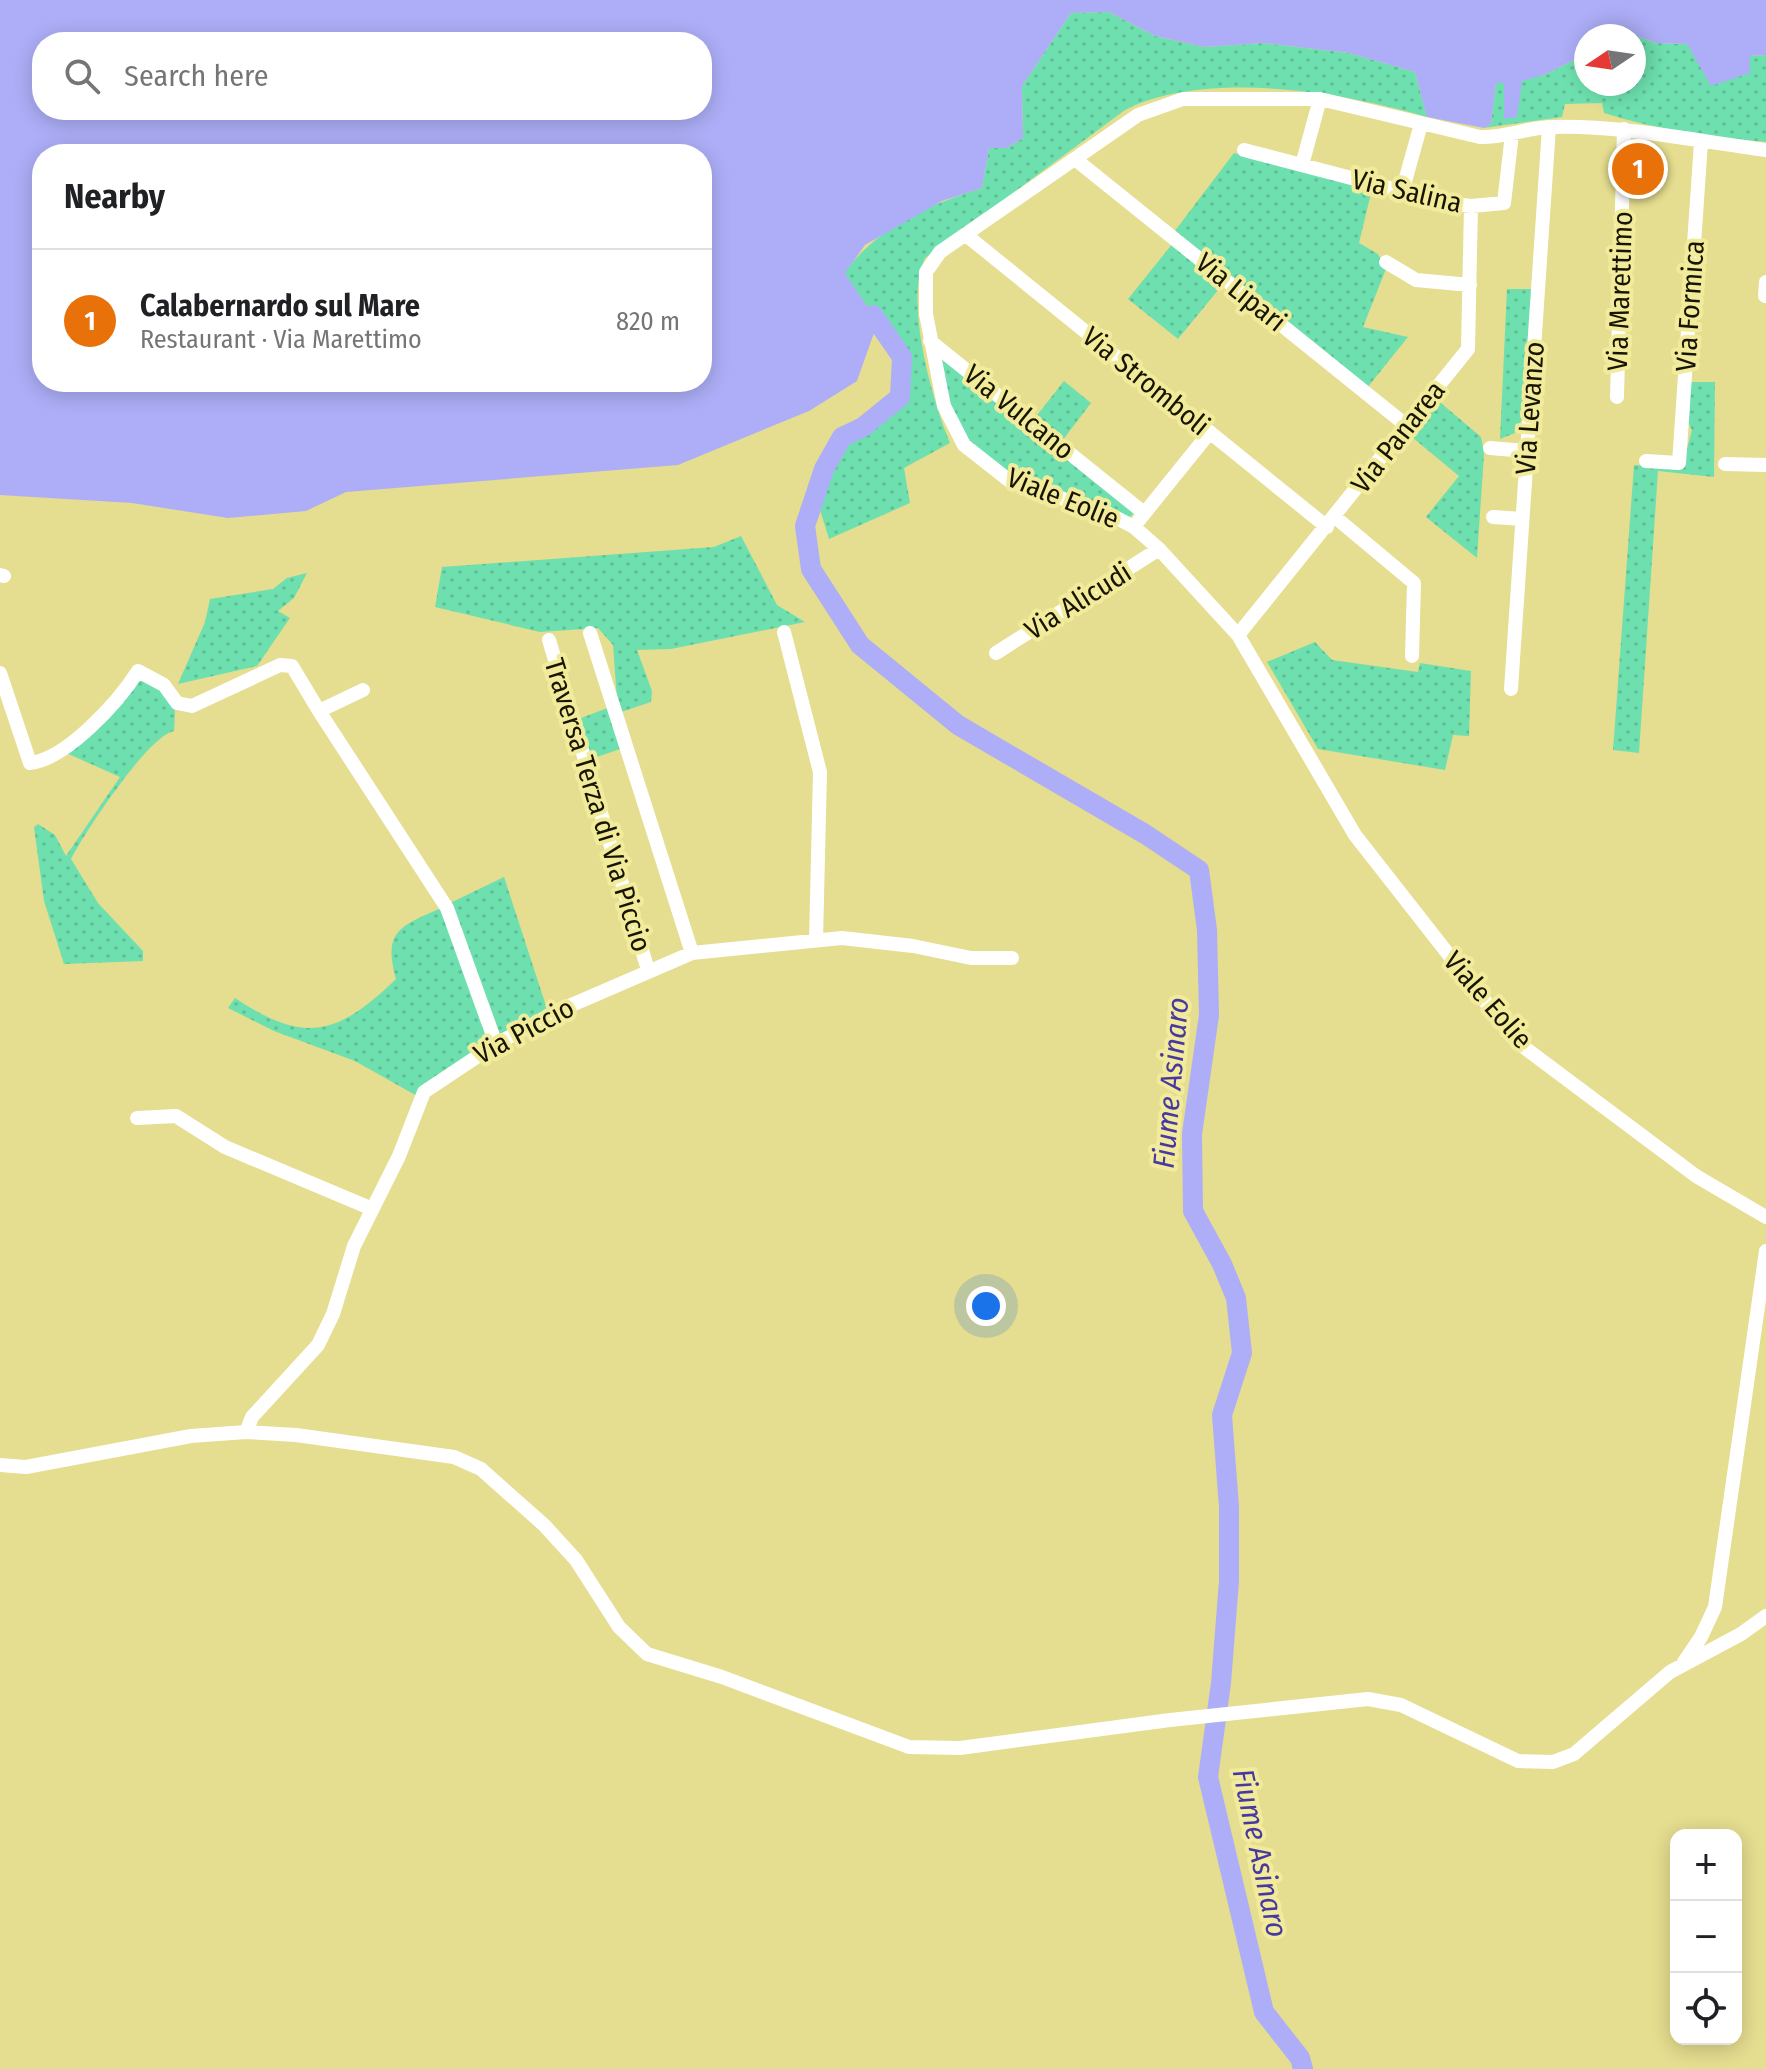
<!DOCTYPE html>
<meta charset="utf-8">
<style>
:root{--surface:#fff;--page:#f6f6f6;--text:#202124;--muted:#757577;--line:#e0e0e0;--accent:#5d4ec7}
body{margin:0;font-family:"Fira Sans Condensed",sans-serif;background:var(--page);color:var(--text)}
.controls{position:absolute;right:24px;bottom:24px;display:grid;overflow:hidden;border-radius:16px;box-shadow:0 4px 20px #0003}
.controls button{width:72px;height:72px;display:grid;place-items:center;padding:0;border:0;border-bottom:2px solid var(--line);background:var(--surface);color:var(--text);font:40px sans-serif}
.compass{position:absolute;left:1574px;top:24px;width:72px;height:72px;border-radius:50%;background:var(--surface);box-shadow:0 4px 20px #0003;rotate:257deg}
.you{position:absolute;left:986px;top:1306px;width:28px;height:28px;margin:-20px;border:6px solid #fff;border-radius:50%;background:#1a73e8;box-shadow:0 0 0 12px #1a73e833}
.badge{display:grid;place-items:center;width:52px;height:52px;border-radius:50%;background:var(--accent);color:#fff;font-size:26px;font-weight:700}
.pin{position:absolute;translate:-50% -50%;border:4px solid #fff;box-shadow:0 2px 8px #0006}
.list{margin:0;padding:0;list-style:none}
h2{display:flex;justify-content:space-between;align-items:center;height:104px;margin:0;padding:0 32px;font-size:34px}
h2 small{font-size:26px;font-weight:400;color:var(--muted)}
.list li{display:grid;grid-template-columns:52px 1fr auto;gap:24px;align-items:center;box-sizing:border-box;height:144px;padding:0 32px;border-top:2px solid var(--line)}
.list b{display:block;font-size:30px;white-space:nowrap}
.list p{margin:0;font-size:26px;white-space:nowrap;color:var(--muted)}
.list em{font-size:26px;font-style:normal;color:var(--muted)}
.icon{flex:none;width:44px;height:44px;fill:none;stroke:currentColor;stroke-width:2;stroke-linecap:round;stroke-linejoin:round}
.map{position:relative;flex:none;width:1766px;height:2069px;overflow:hidden}
.search{position:absolute;background:var(--surface);box-shadow:0 4px 20px #0003;left:32px;top:32px;width:680px;height:88px;display:flex;align-items:center;gap:20px;box-sizing:border-box;padding:0 28px;border-radius:32px;color:var(--muted);font-size:30px}
.panel{position:absolute;background:var(--surface);box-shadow:0 4px 20px #0003;left:32px;top:144px;width:680px;height:248px;border-radius:32px}
.map>svg:first-child{display:block}
.grass{fill:url(#grass-dots)}
.water{fill:#adaef7;fill-rule:evenodd}
.lines{fill:none;stroke-linecap:round;stroke-linejoin:round}
.river{stroke:#adaef7;stroke-width:20}
.minor{stroke:#fff;stroke-width:14}
.labels{text-anchor:middle;dominant-baseline:central;stroke-width:8;stroke-linejoin:round;paint-order:stroke}
.street-label{font-size:28px;fill:#171500;stroke:#f2eb9c}
.water-label{font-size:30px;font-style:italic;fill:#4739a0;stroke:#f2eb9c}
</style>
<div class="map">
<svg width="1766" height="2069" viewBox="0 0 1766 2069">
<defs>
<pattern id="grass-dots" width="8" height="8" patternUnits="userSpaceOnUse" patternTransform="scale(2)"><rect width="8" height="8" fill="#6ee0af"/><path d="M2 2h.1M6 6h.1" fill="none" stroke="#5fbf95" stroke-width="1.8" stroke-linecap="round"/></pattern>
</defs>
<rect width="100%" height="100%" fill="#e5dd8f"/>
<path class="grass" d="M1109 12 1155 36 1204 47 1264 43 1349 53 1415 72 1427 117C1344 92 1206 69 1125 110L925 258C904 301 932 400 950 443L904 468 910 503 829 539 813 487 825 452 845 429 880 409 897 388 894 354 875 330 873 315 844 273C878 227 928 205 982 188L989 148H1007L1023 138 1022 86 1071 13Z
M1585 33 1631 34 1656 43 1687 44 1705 71 1749 56 1766 55V142C1710 137 1658 130 1604 113L1602 103 1565 104 1562 117 1484 128 1491 124 1496 82 1544 75 1586 54V84H1634V36Z
M1234 153 1372 189 1359 243 1378 254 1386 269 1363 327 1408 337 1367 388 1174 232Z
M1173 243 1223 284 1178 339 1128 299Z
M1507 289H1534L1527 409 1515 433 1500 439Z
M938 354 1132 508 1133 514 1129 518C1081 502 1006 487 972 447 951 421 945 385 938 354Z
M1064 381 1091 403 1062 441 1034 419Z
M1689 382H1715L1714 477 1658 471 1639 753 1613 750 1634 465 1682 467 1692 430 1686 419Z
M1435 398 1481 437 1484 454 1477 558 1426 517 1459 476 1407 433Z
M741 536 777 605 805 622 671 649 637 650 652 691 651 702 618 713 613 645 598 628 540 632 435 607 442 567 714 547Z
M307 573 294 598 278 611 290 618 257 666 178 684 205 622 210 599 273 589 287 578Z
M1315 642 1332 660 1418 672 1420 663 1471 671 1469 736 1453 735 1445 770 1318 749 1267 662Z
M141 676 159 686 175 711 174 731C148 736 85 832 71 859L98 903 143 951V961L64 964 44 901 34 827 38 824 55 835 66 856 120 777 64 752Z
M610 707 623 748 588 760 576 720Z
M504 877 548 1012 501 1036 495 1032 448 904Z
M443 907 489 1040 482 1049 478 1044 471 1047 475 1054 417 1096 355 1061 274 1031 228 1008 235 998C305 1045 338 1035 396 979 382 929 402 926 443 907Z"/>
<path class="water" d="M0 0H1766V55L1750 56V73L1711 86 1687 44 1656 43 1631 34 1586 33V54L1544 75 1522 81 1517 117 1504 119V83H1496L1491 124 1484 128 1427 117 1415 72 1349 53 1264 43 1204 47 1155 36 1109 12 1071 13 1022 86 1023 138 1007 148H989L982 188 942 201 865 245 845 273 873 315 875 330 857 381 809 411 678 465 346 492 306 511 228 518 132 503 0 495ZM42 42H702V110H42ZM702 154V382H42V154Z"/>
<g class="lines">
<path class="river" d="M873 315 902 357 900 397 863 427 842 437 824 469 805 526 811 569 860 645 958 725 1145 834 1199 870 1207 930 1209 1015 1192 1134 1193 1211 1222 1264 1236 1298 1242 1353 1222 1415 1229 1507V1581L1221 1683 1208 1777 1264 2012 1300 2058 1303 2069"/>
<path class="minor" d="M1244 150 1447 203 1471 206 1504 203 1512 134
M1766 150C1695 141 1624 125 1552 127 1528 127 1505 138 1480 137L1320 99H1183L1138 115 940 252 926 272V314L944 406 964 445 1011 482 1107 513 1134 527 1159 549 1238 635 1355 835 1517 1042 1696 1176 1766 1217
M1075 159 1407 426
M1302 165 1320 99
M1402 192 1421 124
M966 235 1327 527
M1386 262 1416 280 1470 285
M1765 296 1766 282
M930 341 1144 513
M1617 397 1624 129
M1490 448 1526 451
M1646 461 1679 463 1701 142
M1725 464 1766 465
M1335 517 1414 583 1412 656
M1493 517 1522 519
M1139 520 1210 432
M0 575 4 576
M784 632 820 772 816 940
M590 633 692 953
M1238 635 1468 349 1471 206
M549 640 648 970
M996 653 1159 549
M0 673 30 763C67 759 119 701 138 671L164 685 177 703 192 706 280 665 292 666 319 711
M1511 689 1549 127
M363 690 319 711 447 908 496 1044
M137 1118 176 1116 225 1147 370 1208
M246 1432 252 1417 318 1345 333 1314 354 1246 399 1156 424 1092 496 1044 560 1010 692 953 842 938 913 946 971 958H1012
M0 1465 26 1467 191 1436 246 1432 296 1435 454 1457 481 1469 544 1525 576 1560 619 1627 647 1654 722 1677 909 1747 960 1748 1170 1720 1368 1699 1401 1705 1518 1761 1553 1762 1574 1754 1670 1672 1741 1634 1766 1616
M1684 1662 1701 1637 1715 1607 1766 1251"/>
</g>
<g class="labels">
<g class="street-label">
<text transform="translate(1407 191) rotate(13)">Via Salina</text>
<text transform="translate(1620 291) rotate(-88)">Via Marettimo</text>
<text transform="translate(1241 292) rotate(39)">Via Lipari</text>
<text transform="translate(1690 306) rotate(-86)">Via Formica</text>
<text transform="translate(1146 381) rotate(39)">Via Stromboli</text>
<text transform="translate(1530 408) rotate(-86)">Via Levanzo</text>
<text transform="translate(1019 412) rotate(39)">Via Vulcano</text>
<text transform="translate(1398 437) rotate(-52)">Via Panarea</text>
<text transform="translate(1063 498) rotate(22)">Viale Eolie</text>
<text transform="translate(1078 601) rotate(-32)">Via Alicudi</text>
<text transform="translate(598 805) rotate(73)">Traversa Terza di Via Piccio</text>
<text transform="translate(1488 1000) rotate(49)">Viale Eolie</text>
<text transform="translate(524 1031) rotate(-28)">Via Piccio</text>
</g>
<g class="water-label">
<text transform="translate(1171 1083) rotate(-85)">Fiume Asinaro</text>
<text transform="translate(1260 1853) rotate(78)">Fiume Asinaro</text>
</g>
</g>
</svg>
<div class="controls">
<button>+</button>
<button>−</button>
<button><svg class="icon" aria-label="locate" viewBox="0 0 24 24"><circle cx="12" cy="12" r="6"/><path d="M12 2v4M12 18v4M2 12h4M18 12h4"/></svg></button>
</div>
<svg class="compass" viewBox="-18 -18 36 36"><path d="M0-13l5 13h-10z" fill="#e53935"/><path d="M0 13l5-13h-10z" fill="#757577"/></svg>
<div class="you"></div>
<div class="pin badge" style="left:1638px;top:169px;background:#e8710a">1</div>
<div class="search"><svg class="icon" aria-label="search" viewBox="0 0 24 24"><circle cx="10" cy="10" r="6"/><path d="M15 15l6 6"/></svg>Search here</div>
<section class="panel">
<h2>Nearby<small></small></h2>
<ul class="list">
<li><span class="badge" style="background:#e8710a">1</span><div><b>Calabernardo sul Mare</b><p>Restaurant · Via Marettimo</p></div><em>820 m</em></li>
</ul>
</section>
</div>
